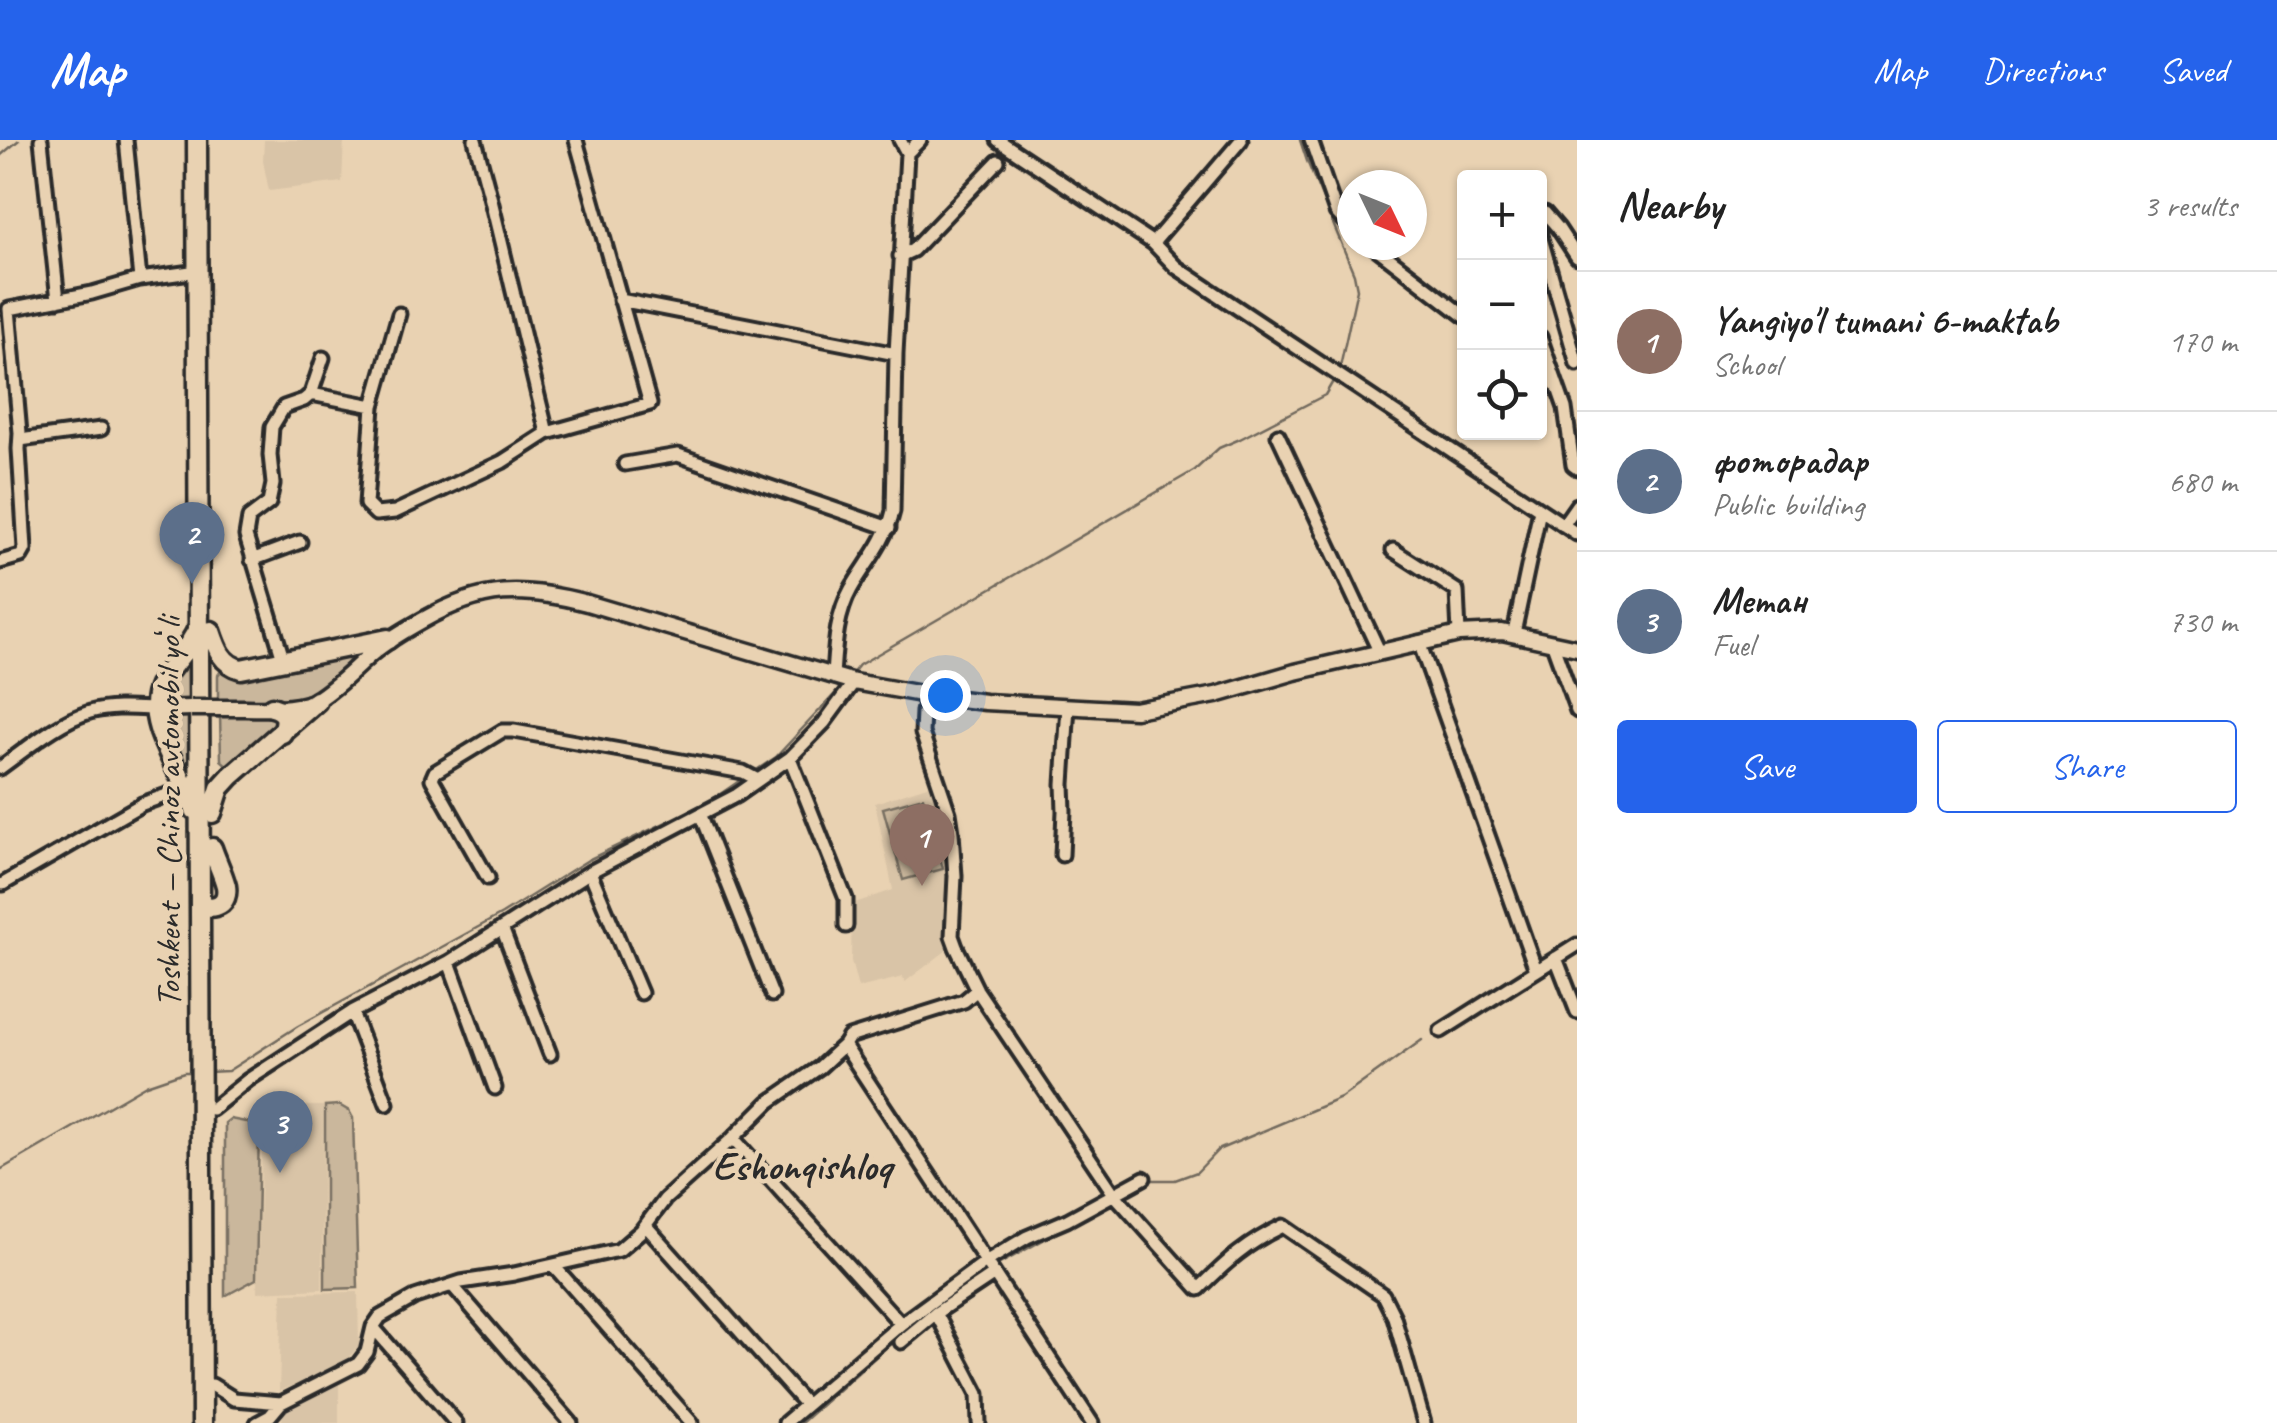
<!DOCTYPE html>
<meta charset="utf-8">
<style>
:root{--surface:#fff;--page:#f6f6f6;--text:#222;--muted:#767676;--line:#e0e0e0;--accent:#2563eb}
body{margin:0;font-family:Caveat,sans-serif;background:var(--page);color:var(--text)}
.controls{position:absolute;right:30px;top:30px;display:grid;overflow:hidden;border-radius:10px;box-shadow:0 2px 8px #0004}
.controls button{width:90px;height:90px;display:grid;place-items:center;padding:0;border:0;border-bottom:2px solid var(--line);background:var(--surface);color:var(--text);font:50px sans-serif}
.compass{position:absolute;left:1337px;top:30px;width:90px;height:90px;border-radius:50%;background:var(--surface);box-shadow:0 2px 8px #0004;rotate:133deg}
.you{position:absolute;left:945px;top:555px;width:35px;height:35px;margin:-25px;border:8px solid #fff;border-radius:50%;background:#1a73e8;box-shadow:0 0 0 15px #1a73e833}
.badge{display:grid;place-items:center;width:65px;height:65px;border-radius:50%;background:var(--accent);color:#fff;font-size:32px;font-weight:700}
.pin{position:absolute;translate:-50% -82px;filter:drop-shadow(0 2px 5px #0008)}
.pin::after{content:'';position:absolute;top:52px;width:35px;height:30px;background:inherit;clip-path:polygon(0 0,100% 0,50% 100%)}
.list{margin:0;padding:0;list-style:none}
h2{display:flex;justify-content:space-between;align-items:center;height:130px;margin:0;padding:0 40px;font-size:42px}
h2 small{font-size:32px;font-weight:400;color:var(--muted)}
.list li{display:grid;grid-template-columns:65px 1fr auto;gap:30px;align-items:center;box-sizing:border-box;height:140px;padding:0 40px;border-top:2px solid var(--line)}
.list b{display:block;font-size:38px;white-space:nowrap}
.list p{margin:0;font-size:32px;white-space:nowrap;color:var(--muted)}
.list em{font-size:32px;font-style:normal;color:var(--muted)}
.actions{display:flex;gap:20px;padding:30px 40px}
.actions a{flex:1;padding:22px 0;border:2px solid var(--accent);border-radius:10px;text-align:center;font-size:35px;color:var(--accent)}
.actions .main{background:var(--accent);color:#fff}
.icon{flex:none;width:55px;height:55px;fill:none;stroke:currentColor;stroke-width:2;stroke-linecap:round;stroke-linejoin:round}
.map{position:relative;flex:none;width:1577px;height:1283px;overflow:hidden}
header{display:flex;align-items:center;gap:60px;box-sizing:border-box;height:140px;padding:0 50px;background:var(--accent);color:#fff}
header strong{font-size:48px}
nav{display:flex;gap:55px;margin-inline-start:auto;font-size:35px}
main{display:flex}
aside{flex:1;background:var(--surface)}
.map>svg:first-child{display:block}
.built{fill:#d9c4a7}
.green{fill:#cab79c;stroke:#7a7164;stroke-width:2.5}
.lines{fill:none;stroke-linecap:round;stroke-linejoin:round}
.stream{stroke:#71695d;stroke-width:2.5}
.minor-casing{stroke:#2b2b2b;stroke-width:19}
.major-casing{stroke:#2b2b2b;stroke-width:21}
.highway-casing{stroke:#2b2b2b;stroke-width:25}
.minor{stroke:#e9d2b2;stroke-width:11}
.major{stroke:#e9d2b2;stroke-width:14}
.highway{stroke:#e9d2b2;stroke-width:18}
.major-bridge-casing{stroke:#2b2b2b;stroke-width:21;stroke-linecap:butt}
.major-bridge{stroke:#e9d2b2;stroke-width:14}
.labels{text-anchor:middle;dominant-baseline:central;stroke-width:9;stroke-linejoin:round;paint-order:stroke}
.street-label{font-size:35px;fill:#2b2b2b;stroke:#e9d2b2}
.quarter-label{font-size:40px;font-weight:bold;fill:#2b2b2b;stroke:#e9d2b2}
</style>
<header>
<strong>Map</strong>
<nav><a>Map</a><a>Directions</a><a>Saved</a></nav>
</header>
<main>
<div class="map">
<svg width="1577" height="1283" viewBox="0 0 1577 1283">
<rect width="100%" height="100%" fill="#e9d2b2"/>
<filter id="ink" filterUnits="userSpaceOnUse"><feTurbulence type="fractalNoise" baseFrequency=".01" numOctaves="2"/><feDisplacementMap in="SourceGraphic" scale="20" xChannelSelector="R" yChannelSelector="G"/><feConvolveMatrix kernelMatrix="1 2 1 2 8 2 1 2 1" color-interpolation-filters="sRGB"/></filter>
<g filter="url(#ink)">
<path class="built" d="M264 0H344L342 42 269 51 263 21Z
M933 644 942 672 952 743 945 792 947 810 905 842 903 837 858 848 851 821 852 764 893 750 875 663Z
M263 966H323L322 1149 257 1152Z
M358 1152 359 1206 339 1228 279 1251 282 1153Z
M339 1239V1283H282L283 1263Z"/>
<path class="green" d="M345 514 350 517C348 527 339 533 331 540 299 568 257 561 218 561V535L221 531Z
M188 519 193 520V561H168L163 557 170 539Z
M272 573 282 583 229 627 221 620 220 574Z
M191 574 193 627 187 634 185 633 164 579 166 575Z
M923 657 943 729 903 740 883 668Z
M339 965 349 971 353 978 358 1148 325 1149V966Z
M230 979 256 984 259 988 256 1139 225 1156V983Z"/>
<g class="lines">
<path class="stream" d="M1300 0 1307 21 1354 134 1357 149 1339 232
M0 16 19 0
M851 535 859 525 1195 330 1219 308 1240 299 1325 255 1335 238
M752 633 776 617 843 545
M207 932 228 931 298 886 502 774 588 720 710 661 745 637
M0 1030 146 945 184 932H194
M1149 1040H1175L1197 1032 1218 1010 1341 958 1422 900
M1123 1056 1142 1045
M996 1126 1112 1062
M938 1165 985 1132
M801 1283 897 1198"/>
<g class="minor-casing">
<path id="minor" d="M41 0 58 160
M126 0 140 139
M475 0 490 56 547 293
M998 0 1153 103 1176 127 1577 394
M1311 0 1336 72 1352 90
M907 13 920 0
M1540 78 1545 73 1558 88 1577 117
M1540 95 1577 224
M1153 103 1241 0
M1372 105 1464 176
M900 116 913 110 998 21
M620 160 896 214
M399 174 373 266 366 364 376 374 395 372 502 322 547 293 650 264 576 0
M1540 197 1565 268 1573 325 1577 328
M1540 233 1557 246
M311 254 373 266
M1278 295 1380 513
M20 300 101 289
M625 324 678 315 889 388
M1563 385 1577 365
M1393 410 1457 451 1459 494
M252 420 300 402
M0 422 21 416 25 409 19 309 20 293 9 169 92 153 140 139 198 131
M1514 493 1540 370
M1419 502 1536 830
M1552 502 1577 571
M284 522 246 396 249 378 269 363 273 344 270 315 272 287 284 267 304 260 311 254 323 218
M833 536C835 506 836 476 851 449 866 423 886 401 893 371L896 214 907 13 900 0
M927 555 923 572 922 593 949 673 952 693 955 736 952 796 956 807 977 850 1114 1054 1199 1149C1227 1121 1247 1103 1283 1086L1383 1155 1394 1177 1424 1283
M790 618 846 759V786
M0 628C28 608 57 582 90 572 111 566 133 568 155 569
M701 676 772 855
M1062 715 1064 671 1063 644 1068 566
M590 732 641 853
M488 738 432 639 435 632 502 591H514L743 632 758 640
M3 744 142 664 167 655 189 653
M502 788 550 914
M1556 818 1577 872
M449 822 495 948
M352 872 387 964
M1441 891 1577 805
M844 905 1092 1283
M212 969 248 940 352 872 449 822 590 732 737 655 790 618 824 583 854 542
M733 998 901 1184
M646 1086 806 1265
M554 1126 692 1283
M452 1145 571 1283
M936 1173 978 1254 979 1283
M373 1187 456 1283
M901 1202 936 1173 993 1135
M212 1245 234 1259 281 1263 358 1224 367 1212 373 1187 380 1177 415 1157 461 1142 514 1134 619 1110 641 1091 665 1059 733 998 769 962 820 927 844 905 849 897 964 861 977 850
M257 1283 270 1276 281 1263
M785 1283 901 1184 987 1121 1027 1097 1067 1080 1144 1038"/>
</g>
<g class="major-casing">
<path id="major" d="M219 568C247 567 286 572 312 562 328 556 357 526 372 513 388 500 405 490 423 480 483 446 522 446 587 463L854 542 927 555 985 562 1135 570 1216 555 1295 532 1459 494 1502 492 1577 508
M155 569 191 568"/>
</g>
<g class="highway-casing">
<path id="highway" d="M197 0 202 1283
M211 491C217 509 222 524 241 529L388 499
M272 567C287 571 288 580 282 593
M195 670C184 634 142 583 159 546 170 525 189 510 198 488
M212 673 220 648 231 636 317 561
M201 764C214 771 229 764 226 746 223 734 216 720 212 708"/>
</g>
<use href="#minor" class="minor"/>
<use href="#major" class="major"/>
<use href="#highway" class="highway"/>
<g class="major-bridge-casing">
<path id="major-bridge" d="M191 568H219"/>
</g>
<use href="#major-bridge" class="major-bridge"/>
</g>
</g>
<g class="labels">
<g class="street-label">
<text transform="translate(168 672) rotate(-90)">Toshkent — Chinoz avtomobil yoʻli</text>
</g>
<g class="quarter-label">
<text x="802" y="1026">Eshonqishloq</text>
</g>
</g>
</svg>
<div class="controls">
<button>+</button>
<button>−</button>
<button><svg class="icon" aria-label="locate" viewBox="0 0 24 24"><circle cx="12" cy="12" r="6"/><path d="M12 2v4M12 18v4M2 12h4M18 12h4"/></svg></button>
</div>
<svg class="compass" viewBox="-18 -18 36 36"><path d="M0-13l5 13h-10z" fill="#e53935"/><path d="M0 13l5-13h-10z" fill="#767676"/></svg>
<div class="you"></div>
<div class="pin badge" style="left:922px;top:746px;background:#8d6e63">1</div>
<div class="pin badge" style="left:192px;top:444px;background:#5c6f8a">2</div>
<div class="pin badge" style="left:280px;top:1033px;background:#5c6f8a">3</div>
</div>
<aside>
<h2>Nearby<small>3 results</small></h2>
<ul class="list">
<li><span class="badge" style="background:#8d6e63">1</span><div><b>Yangiyo'l tumani 6-maktab</b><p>School</p></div><em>170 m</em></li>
<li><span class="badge" style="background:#5c6f8a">2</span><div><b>фоторадар</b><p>Public building</p></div><em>680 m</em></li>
<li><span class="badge" style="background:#5c6f8a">3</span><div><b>Метан</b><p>Fuel</p></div><em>730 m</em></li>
</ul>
<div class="actions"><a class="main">Save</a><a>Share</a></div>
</aside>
</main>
